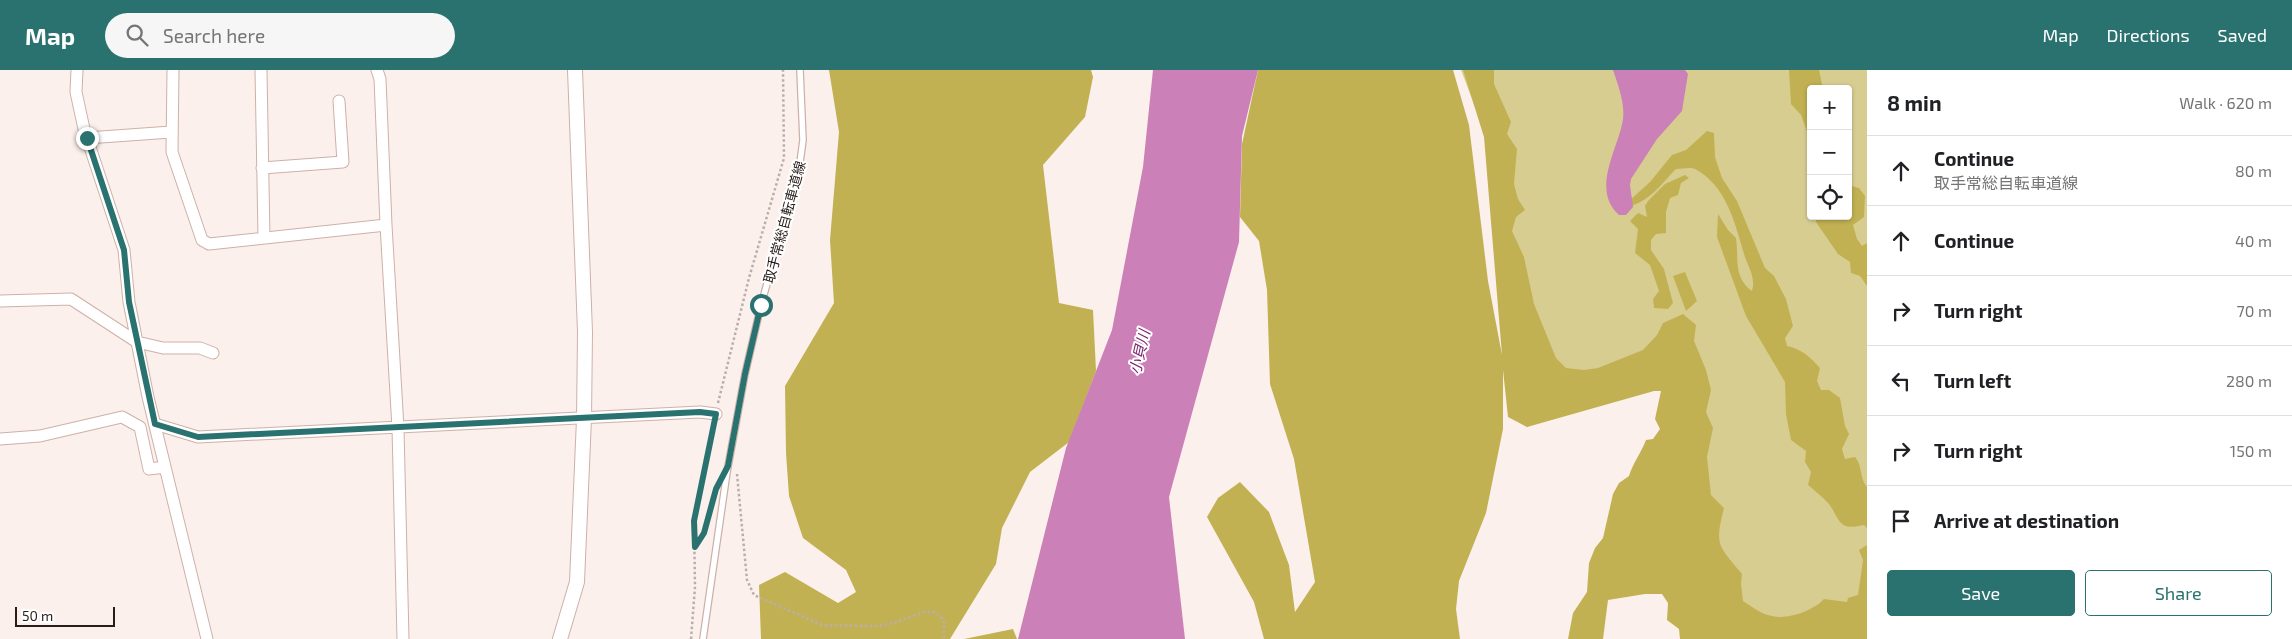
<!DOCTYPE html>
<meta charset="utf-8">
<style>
:root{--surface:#fff;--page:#f6f6f6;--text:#202124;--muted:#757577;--line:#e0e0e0;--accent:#29726f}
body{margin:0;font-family:"Exo 2","Noto Sans JP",sans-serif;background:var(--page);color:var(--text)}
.controls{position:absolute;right:15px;top:15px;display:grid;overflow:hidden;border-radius:5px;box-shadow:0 1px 4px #0004}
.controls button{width:45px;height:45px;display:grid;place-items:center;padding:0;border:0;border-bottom:1px solid var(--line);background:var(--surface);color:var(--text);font:25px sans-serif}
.scale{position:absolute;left:15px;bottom:12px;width:100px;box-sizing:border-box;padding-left:5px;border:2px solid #271d1a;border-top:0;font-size:14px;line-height:18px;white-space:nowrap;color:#271d1a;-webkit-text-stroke:4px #fff;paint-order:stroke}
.stop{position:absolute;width:15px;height:15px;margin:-11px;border:4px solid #29726f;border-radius:50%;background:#fff}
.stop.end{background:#29726f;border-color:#fff;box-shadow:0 1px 5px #0008}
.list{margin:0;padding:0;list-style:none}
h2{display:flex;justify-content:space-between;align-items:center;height:65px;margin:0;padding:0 20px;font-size:21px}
h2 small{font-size:16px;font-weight:400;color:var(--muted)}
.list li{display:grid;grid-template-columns:32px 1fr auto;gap:15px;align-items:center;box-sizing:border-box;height:70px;padding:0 20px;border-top:1px solid var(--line)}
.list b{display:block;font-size:19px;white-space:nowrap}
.list p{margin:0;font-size:16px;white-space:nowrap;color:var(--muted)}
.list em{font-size:16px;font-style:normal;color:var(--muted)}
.actions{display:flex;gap:10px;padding:15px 20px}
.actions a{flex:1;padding:11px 0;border:1px solid var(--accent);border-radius:5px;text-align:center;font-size:18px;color:var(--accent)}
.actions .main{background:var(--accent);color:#fff}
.icon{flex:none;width:28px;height:28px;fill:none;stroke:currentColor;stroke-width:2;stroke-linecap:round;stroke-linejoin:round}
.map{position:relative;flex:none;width:1867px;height:569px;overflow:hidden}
header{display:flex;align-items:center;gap:30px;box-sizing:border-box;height:70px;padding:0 25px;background:var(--accent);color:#fff}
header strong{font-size:24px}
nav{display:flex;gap:28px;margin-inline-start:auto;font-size:18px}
.search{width:350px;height:45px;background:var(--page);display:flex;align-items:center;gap:12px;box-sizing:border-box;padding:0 18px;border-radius:28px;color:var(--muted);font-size:19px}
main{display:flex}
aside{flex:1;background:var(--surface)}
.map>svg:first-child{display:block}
.green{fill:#d8cd91;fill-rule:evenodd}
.forest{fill:#c2b152}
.water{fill:#cb80b7}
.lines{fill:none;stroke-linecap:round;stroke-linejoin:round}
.service-casing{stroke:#cdb1a8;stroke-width:8}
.minor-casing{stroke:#cdb1a8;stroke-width:13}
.tertiary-casing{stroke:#cdb1a8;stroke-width:16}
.path{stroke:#baaeab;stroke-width:2.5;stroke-dasharray:2.5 2.5;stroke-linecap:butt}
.service{stroke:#fff;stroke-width:5.5}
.minor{stroke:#fff;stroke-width:11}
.tertiary{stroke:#fff;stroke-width:14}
.route{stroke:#29726f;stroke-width:6}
.labels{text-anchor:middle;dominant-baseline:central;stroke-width:4;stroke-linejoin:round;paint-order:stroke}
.street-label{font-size:14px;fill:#271d1a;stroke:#fff}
.water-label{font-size:15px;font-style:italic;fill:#7b2169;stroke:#fff}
</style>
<header>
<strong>Map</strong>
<div class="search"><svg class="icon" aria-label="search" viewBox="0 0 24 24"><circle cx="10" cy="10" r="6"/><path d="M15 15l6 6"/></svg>Search here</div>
<nav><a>Map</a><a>Directions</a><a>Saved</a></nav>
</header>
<main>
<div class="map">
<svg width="1867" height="569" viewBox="0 0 1867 569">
<rect width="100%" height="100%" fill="#fcf0ec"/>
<path class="green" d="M1461 0H1867V564L1796 569H1724L1664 317 1526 357 1486 66ZM1811 19H1848V146H1811Z"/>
<path class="forest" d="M829 0H1091L1093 7 1085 47 1043 95 1059 233 1093 240 1096 301 1069 372 1030 402 1002 458 996 494 950 569H761L759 515 785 502 838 533 856 522 846 500 803 468 789 426 786 383 785 316 834 233 830 170 839 62Z
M1258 0H1453L1469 55 1488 211 1502 285 1484 67 1463 0H1494V14L1511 52 1507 64 1517 79 1514 114 1518 129 1525 140 1516 147 1512 161 1524 187 1534 234 1556 288 1566 298 1584 300 1598 298 1643 280 1657 265 1663 253 1683 244 1696 255 1694 271 1706 300 1711 320 1706 342 1713 358 1707 387 1711 425 1724 438C1714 477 1719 475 1742 504L1741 514 1743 531C1752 537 1761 544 1772 546 1787 550 1813 541 1824 529L1847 532 1848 528 1858 525 1863 490 1859 480 1867 475V569H1680L1679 559 1667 550 1668 533 1662 524H1645L1608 530 1603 569H1568L1573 543 1587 522 1589 493 1595 478 1603 468 1613 424 1619 413 1629 406C1633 393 1641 383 1646 370L1653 369 1660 359 1655 349 1661 321H1654L1527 357 1508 347 1503 300V359L1486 443 1459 511 1456 539 1460 569H1264L1254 532 1207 447 1218 428 1240 412 1269 442 1289 495 1295 542 1315 512 1294 389 1270 314 1267 220 1259 171 1240 147 1242 74Z
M1789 0H1819L1823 19H1811V85L1808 64 1801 45 1791 34Z
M1707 61 1714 63 1715 87 1722 108 1737 131 1765 198 1774 206 1786 229 1793 256 1785 268 1787 276C1802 279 1810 287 1820 298L1817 311 1821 320H1829L1840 328 1845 356 1849 364 1842 379 1845 389 1855 387C1863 396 1859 408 1867 417V458L1864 455C1838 461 1841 451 1829 434 1823 427 1815 421 1808 415L1811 402 1805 392 1806 381 1791 370 1786 344 1785 312 1746 246 1717 167 1718 144 1728 160 1736 168C1739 189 1733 207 1752 221 1756 207 1748 197 1744 184 1735 153 1726 115 1695 99 1690 97 1682 99 1676 99 1661 114 1652 129 1631 136L1629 131 1650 112 1672 85 1686 80Z
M1685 105 1689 108 1681 113 1678 125 1670 128 1666 142V163L1656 164 1651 170V180L1664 199 1673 233 1668 239 1654 238 1653 229 1659 221 1650 195 1635 183 1638 159 1630 151 1638 143 1647 147 1645 136 1648 131 1665 114Z
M1848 115 1859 118 1865 126 1864 147 1853 155 1857 169 1862 176 1867 173V216L1860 206 1851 203 1850 192 1838 184 1816 152V146H1848Z
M1685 202 1697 231 1686 241 1673 206Z
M1013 559 1017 569H964Z"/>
<path class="water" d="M1153 0H1258L1242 66 1239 172 1169 427 1185 569H1018L1066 378 1112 260 1143 97Z
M1613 0H1685L1688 4 1682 41 1657 69 1631 109 1630 115 1633 137 1626 145H1619C1590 119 1619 78 1623 49 1625 33 1618 15 1613 0Z"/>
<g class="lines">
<g class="service-casing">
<path id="service" d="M703 569 727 402 745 304 761 235 799 100 803 70 800 0"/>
</g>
<g class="minor-casing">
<path id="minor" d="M77 0 76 22 84 59 124 180 129 232 148 327 207 569
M173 0 172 82 202 170 209 174 386 155
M261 0 264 168
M377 0 380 9 386 155 398 358 403 569
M87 68 171 62
M262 98 343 92 339 31
M0 231 71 229 137 272 163 278H200L213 283
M155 354 198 367 700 342 716 344
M0 369 40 366 122 347 140 357 149 399 165 397"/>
</g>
<g class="tertiary-casing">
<path id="tertiary" d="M560 569 577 512 584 349 585 262 575 0"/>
</g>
<path class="path" d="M718 333 749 208 784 88 783 0
M737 404 747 510 754 525 822 555 876 556 894 553 924 542H935L944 550V569
M695 477 704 463 713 428
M691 569 695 517 694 451 713 355"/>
<use href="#service" class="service"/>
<use href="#minor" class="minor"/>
<use href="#tertiary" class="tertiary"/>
</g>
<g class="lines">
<path class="route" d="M87 68 124 180 129 232 155 354 198 367 700 342 716 344 694 451 695 477 704 463 716 419 728 396 745 304 761 235"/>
</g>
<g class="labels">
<g class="street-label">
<text transform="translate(784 152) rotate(-75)">取手常総自転車道線</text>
</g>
<g class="water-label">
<text transform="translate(1139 282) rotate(-77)">小貝川</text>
</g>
</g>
</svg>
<div class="controls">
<button>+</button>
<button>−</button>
<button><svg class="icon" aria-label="locate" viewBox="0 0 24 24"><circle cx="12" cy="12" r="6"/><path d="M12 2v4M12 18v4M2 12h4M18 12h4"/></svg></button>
</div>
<div class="scale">50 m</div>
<div class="stop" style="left:761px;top:235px"></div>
<div class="stop end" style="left:87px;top:68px"></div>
</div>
<aside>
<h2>8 min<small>Walk · 620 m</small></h2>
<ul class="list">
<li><svg class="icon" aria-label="ahead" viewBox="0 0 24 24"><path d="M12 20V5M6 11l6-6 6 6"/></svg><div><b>Continue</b><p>取手常総自転車道線</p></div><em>80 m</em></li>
<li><svg class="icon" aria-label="ahead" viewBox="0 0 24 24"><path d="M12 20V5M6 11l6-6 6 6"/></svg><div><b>Continue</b></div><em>40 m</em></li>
<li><svg class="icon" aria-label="right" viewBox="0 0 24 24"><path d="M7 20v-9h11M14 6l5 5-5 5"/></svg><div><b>Turn right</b></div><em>70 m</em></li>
<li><svg class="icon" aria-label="left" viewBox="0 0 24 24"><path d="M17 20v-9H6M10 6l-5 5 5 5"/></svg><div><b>Turn left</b></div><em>280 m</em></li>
<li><svg class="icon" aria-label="right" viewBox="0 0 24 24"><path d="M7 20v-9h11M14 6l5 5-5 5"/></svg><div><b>Turn right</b></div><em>150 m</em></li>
<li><svg class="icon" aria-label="arrive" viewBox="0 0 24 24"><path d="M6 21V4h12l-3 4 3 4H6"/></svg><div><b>Arrive at destination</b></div></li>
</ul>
<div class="actions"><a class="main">Save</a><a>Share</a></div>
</aside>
</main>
